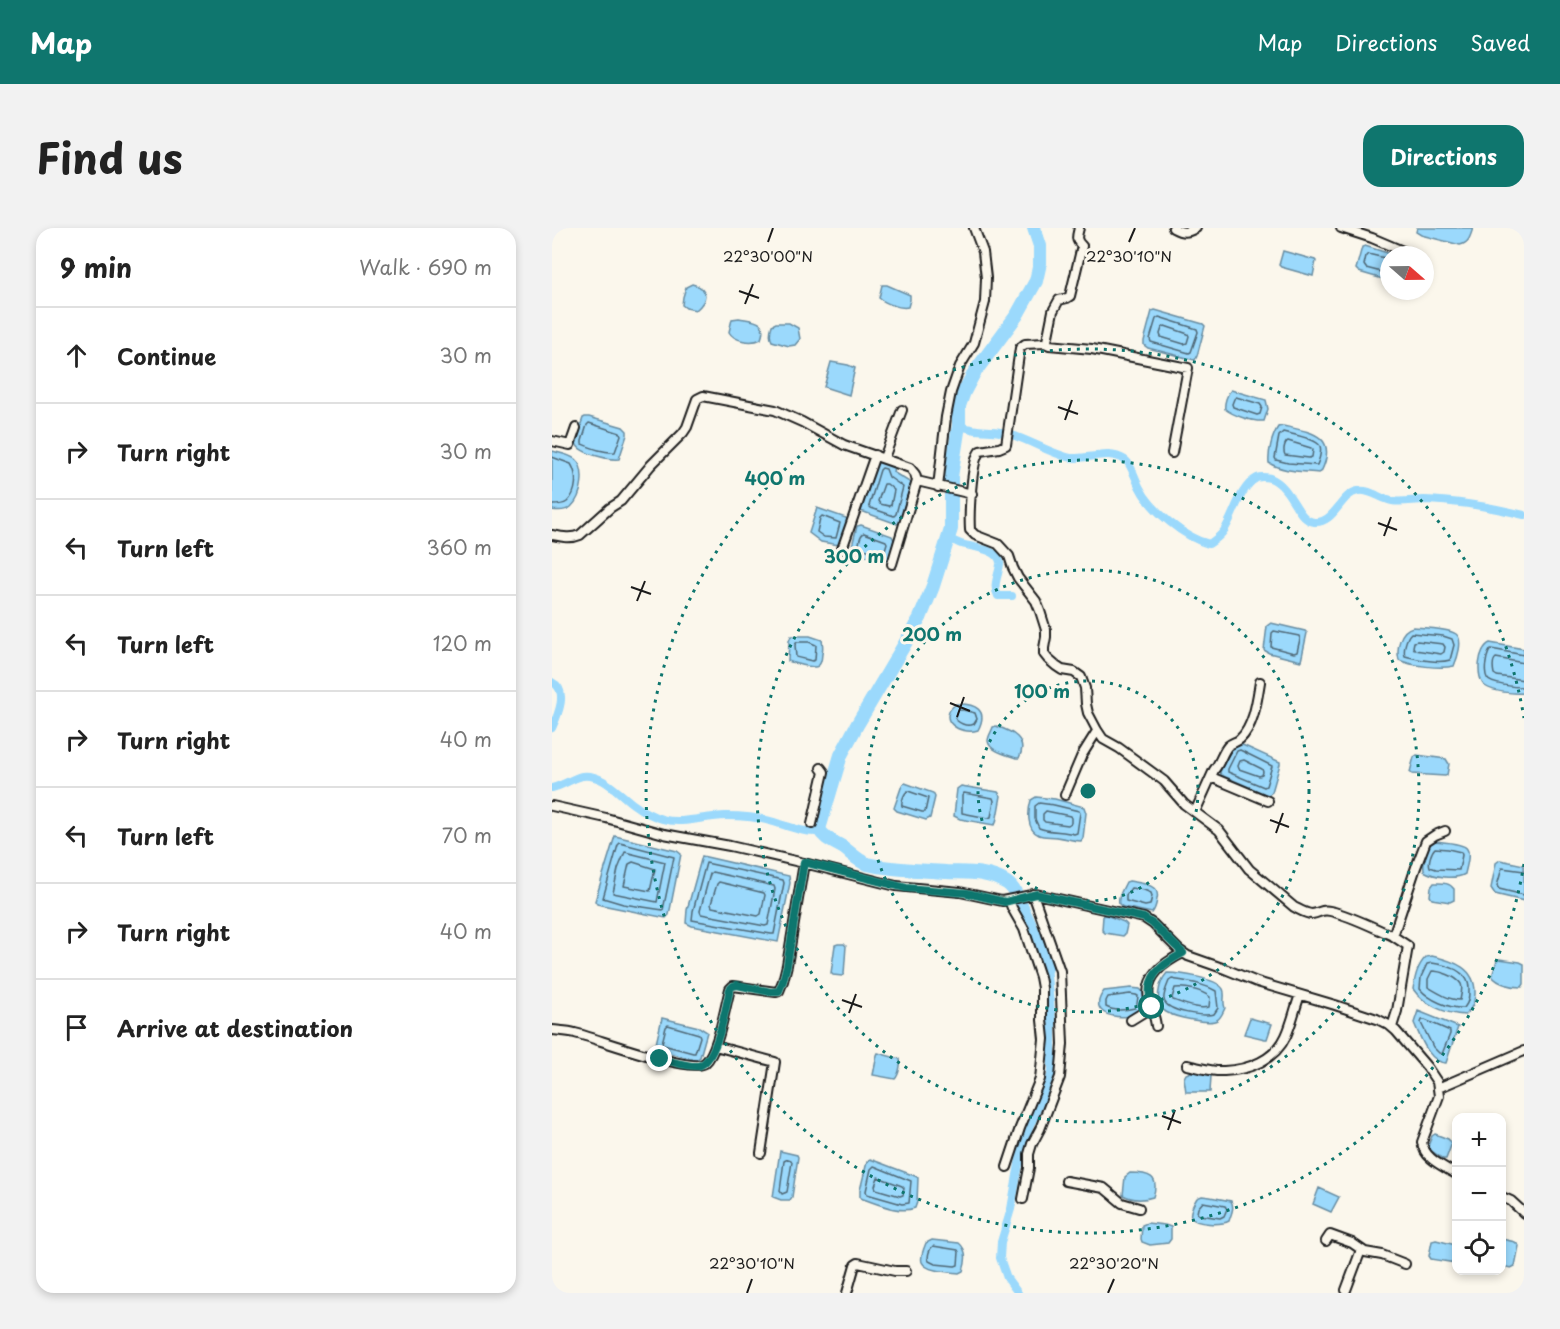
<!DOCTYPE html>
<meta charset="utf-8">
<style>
:root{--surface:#fff;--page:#f2f2f2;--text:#222;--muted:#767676;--line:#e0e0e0;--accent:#0f766e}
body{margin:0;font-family:"Playpen Sans",sans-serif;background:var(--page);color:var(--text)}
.controls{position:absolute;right:18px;bottom:18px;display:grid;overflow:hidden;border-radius:12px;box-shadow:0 3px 9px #0003}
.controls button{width:54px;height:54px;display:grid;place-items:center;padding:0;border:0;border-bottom:2px solid var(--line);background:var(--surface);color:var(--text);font:30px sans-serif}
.compass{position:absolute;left:828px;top:18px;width:54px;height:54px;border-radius:50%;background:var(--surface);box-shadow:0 3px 9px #0003;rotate:110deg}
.stop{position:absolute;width:18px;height:18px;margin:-14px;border:4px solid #0f766e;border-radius:50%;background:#fff}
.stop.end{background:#0f766e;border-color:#fff;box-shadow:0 2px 6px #0008}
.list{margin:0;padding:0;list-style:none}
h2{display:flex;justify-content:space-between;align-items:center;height:78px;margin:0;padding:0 24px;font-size:26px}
h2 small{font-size:20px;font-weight:400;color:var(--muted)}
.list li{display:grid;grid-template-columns:39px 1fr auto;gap:18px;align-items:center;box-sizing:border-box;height:96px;padding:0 24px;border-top:2px solid var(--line)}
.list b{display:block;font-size:22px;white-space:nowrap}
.list em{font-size:20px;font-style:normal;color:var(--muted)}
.icon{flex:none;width:33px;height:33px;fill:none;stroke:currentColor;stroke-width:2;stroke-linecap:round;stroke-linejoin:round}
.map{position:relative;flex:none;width:972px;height:1065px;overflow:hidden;border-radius:18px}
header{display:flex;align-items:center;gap:36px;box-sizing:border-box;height:84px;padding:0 30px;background:var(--accent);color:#fff}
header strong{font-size:28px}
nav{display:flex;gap:33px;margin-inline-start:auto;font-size:21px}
.intro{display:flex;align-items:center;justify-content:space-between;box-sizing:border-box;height:144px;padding:0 36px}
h1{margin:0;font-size:42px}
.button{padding:15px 27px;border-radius:18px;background:var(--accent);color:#fff;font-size:21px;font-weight:700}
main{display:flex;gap:36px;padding:0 36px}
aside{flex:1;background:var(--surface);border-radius:18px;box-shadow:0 3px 9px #0003}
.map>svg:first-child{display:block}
.water{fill:#9bd9fc;stroke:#688da2;stroke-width:1.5}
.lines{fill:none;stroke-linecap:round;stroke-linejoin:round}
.shore{stroke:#4f6876;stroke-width:1.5}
.canal{stroke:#9bd9fc;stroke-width:8}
.river{stroke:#9bd9fc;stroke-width:14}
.minor-casing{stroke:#1c1c1c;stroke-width:12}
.minor{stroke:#fbf7ec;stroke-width:8}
.route{stroke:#0f766e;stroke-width:8}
.ticks{fill:none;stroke:#1c1c1c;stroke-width:2}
.ring{fill:none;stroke:#0f766e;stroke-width:3;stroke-dasharray:3 6}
.ticks-label{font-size:15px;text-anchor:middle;fill:#1c1c1c;stroke:#fbf7ec;stroke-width:6;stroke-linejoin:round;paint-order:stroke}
.centre{fill:#0f766e;stroke:#fbf7ec;stroke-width:3}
.ring-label{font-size:18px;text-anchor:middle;font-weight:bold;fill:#0f766e;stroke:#fbf7ec;stroke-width:6;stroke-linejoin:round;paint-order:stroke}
</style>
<header>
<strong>Map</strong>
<nav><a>Map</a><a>Directions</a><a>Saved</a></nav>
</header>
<div class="intro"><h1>Find us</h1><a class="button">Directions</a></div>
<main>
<aside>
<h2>9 min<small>Walk · 690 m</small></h2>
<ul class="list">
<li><svg class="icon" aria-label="ahead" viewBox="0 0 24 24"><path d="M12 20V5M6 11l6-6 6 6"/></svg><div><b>Continue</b></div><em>30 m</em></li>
<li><svg class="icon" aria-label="right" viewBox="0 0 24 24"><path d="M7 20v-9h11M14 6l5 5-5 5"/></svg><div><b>Turn right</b></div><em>30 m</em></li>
<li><svg class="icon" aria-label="left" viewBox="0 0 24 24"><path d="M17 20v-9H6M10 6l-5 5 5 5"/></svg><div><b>Turn left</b></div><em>360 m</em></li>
<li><svg class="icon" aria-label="left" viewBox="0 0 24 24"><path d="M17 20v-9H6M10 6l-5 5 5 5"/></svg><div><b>Turn left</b></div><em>120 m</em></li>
<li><svg class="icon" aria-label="right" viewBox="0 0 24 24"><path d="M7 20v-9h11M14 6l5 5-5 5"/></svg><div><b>Turn right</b></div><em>40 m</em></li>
<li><svg class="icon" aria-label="left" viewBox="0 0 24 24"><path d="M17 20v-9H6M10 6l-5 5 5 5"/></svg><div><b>Turn left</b></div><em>70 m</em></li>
<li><svg class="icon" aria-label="right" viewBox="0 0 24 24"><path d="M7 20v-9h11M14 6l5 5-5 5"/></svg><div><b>Turn right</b></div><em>40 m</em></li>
<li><svg class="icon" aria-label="arrive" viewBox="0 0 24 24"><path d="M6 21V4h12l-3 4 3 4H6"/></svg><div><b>Arrive at destination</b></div></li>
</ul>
</aside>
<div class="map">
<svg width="972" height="1065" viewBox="0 0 972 1065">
<rect width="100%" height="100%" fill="#fbf7ec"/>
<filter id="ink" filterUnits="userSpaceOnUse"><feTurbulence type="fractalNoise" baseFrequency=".0167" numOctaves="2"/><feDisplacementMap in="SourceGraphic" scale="12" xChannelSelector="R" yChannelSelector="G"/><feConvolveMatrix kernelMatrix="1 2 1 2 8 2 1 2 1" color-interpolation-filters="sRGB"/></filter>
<g filter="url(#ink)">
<path class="water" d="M865 0H921C918 9 917 15 908 17L869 7 864 4Z
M813 18 842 27H837V51L834 52 807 44 804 41 810 19Z
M731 23 763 32 764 33 761 48 729 39 727 37Z
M140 56C157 60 156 72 144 82L134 80 130 77 131 69 134 59Z
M330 57H335L358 67V72L356 79C348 81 333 75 327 70Z
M603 82 651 96 653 98 645 128 643 132 596 120 592 117V113L600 83Z
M187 90C202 93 216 92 209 111 200 116 182 113 177 104L180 91Z
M224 95H237L246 100 248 111 243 117 237 118 220 113C217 108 218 103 220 97Z
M279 134 296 137 303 140 297 167 272 159Z
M679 162 714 172 716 181 712 193C701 194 682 188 673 181 672 175 675 166 679 162Z
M33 189H37L71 199 75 203V207L67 231C57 232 24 225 24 214 24 207 29 197 31 190Z
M731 198C759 204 787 207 769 244L767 245C751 243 731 244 717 235 716 224 720 208 726 199Z
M0 223C7 225 17 226 23 231 35 241 30 269 19 279 14 283 6 283 0 282Z
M325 232 342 237 341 244 359 255 348 295 345 296 309 283Z
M265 280 294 290 296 294 289 316 287 317 269 314 257 305Z
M309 297 340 308 342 312 337 331 335 333 302 325 299 322 305 298Z
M719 395 753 403 755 405 749 433 717 425 712 422 715 398Z
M861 399C872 400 895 400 904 406 912 412 905 431 902 438 888 441 860 438 847 432 844 420 848 402 861 399Z
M239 408H258L270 412C271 417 271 421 270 426 269 442 264 440 250 437 245 436 241 435 236 433L237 413Z
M938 415 972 421V465C961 466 942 464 933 458 923 450 926 420 938 415Z
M404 476C423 475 437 482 426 502 408 508 383 491 404 476Z
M444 498C459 503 477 511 467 530H464C456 527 437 523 436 513 436 508 440 503 441 499Z
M686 515 728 534V536L720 564 716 567 669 547 668 544 682 516Z
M865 527 894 531 897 536 895 547 893 548 860 546 858 544 862 529Z
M353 555 381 565 383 569 378 590 374 592 345 583 342 580 350 557Z
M409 558 446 564 449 568 444 595 442 597 408 591 402 588 405 561Z
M484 569 503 571 532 579 534 585 531 610 529 613C521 613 513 610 505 609 499 608 492 609 487 607 474 602 476 583 479 572Z
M63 608 125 623 129 626 117 687 114 690 45 676 43 673Z
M882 613C889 614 912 615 915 621 919 626 914 640 913 646 903 652 882 649 872 643 871 633 873 624 877 615Z
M150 628 237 648 238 655 226 714 140 698 134 695 135 682Z
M948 632 972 637V673L943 666 939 660 944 635Z
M577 653C588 655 609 656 605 671 604 677 604 680 600 685L571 679 567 676C565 669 571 661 574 654Z
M882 655C890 655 897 654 902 661V672L898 674 880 671 878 668 879 659Z
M554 687 572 694 575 697 573 706 571 708 553 705 550 702 551 688Z
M286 716H292L294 718 292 746 290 748 281 747 279 745 283 717Z
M880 728C902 733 924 740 923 766 923 775 920 781 913 787 894 786 872 777 861 761 863 749 865 738 874 729Z
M947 731 968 734 972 736V756L970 759C960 759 946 756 940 748L945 732Z
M615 745C627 745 665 750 671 761 674 766 670 774 673 780 671 784 669 790 665 792 657 797 622 789 614 784 601 776 607 754 615 745Z
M579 760 588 761 591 764C592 769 593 778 589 783 582 793 530 792 552 763Z
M866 783 906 799 894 835C877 835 868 808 862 795Z
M110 790 147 799 155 804 148 829 144 832 140 831 105 822 103 820Z
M698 790 720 796 715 811H713L692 806Z
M326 825 348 831C349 836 347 847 343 851L321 847 325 827Z
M639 844 658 846 659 848 658 864H634L632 850 634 846Z
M883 906 896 911 900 915 894 931H891L877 921 876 918 880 908Z
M228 923 245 927 246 929 240 969 238 972H229L221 969Z
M318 931 363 948 366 950 365 974 363 980C347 986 326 976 311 971L308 969V962L315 934Z
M578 945C597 945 608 948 601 969 591 972 580 972 571 967L573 949Z
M767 960 787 969 779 984 761 976Z
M650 968 658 969 679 973C683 980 679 986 677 993 670 997 643 997 639 989 637 983 642 975 645 970Z
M595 995 613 997 619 999V1011L616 1015 598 1017 590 1014 589 1011 590 997Z
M950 1011 963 1014 967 1018 963 1038 959 1040 950 1038Z
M380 1012 407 1015C416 1022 414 1034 411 1043L407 1045C399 1044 374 1044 370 1034 368 1029 372 1020 374 1015Z
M884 1012 904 1017V1035L879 1031 877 1028 880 1013Z"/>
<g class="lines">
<path class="shore" d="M837 31 816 26 814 28 812 37 814 40 837 46
M607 89 645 101 646 104 639 124 637 125 599 114 598 111 604 91Z
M613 98 636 106 637 108 635 115 632 116 609 109 608 106 610 100Z
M684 169 708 176 710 179 708 186 705 187 681 179 680 176 682 171Z
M37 195 68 205 69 207 63 224C52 225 40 220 30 216V213L35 197Z
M731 204C739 206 764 210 768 218 770 224 767 232 765 237L736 235 724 232 723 230 727 208Z
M736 213 759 220 761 222 760 229 757 230 733 227C731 223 732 215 736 213Z
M0 229 19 236C26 247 25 265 15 274 11 277 5 277 0 277
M330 240 334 241 337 249 351 259 344 286 342 288 319 280 317 278 328 242Z
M332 256H335L342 262 339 277 337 278 328 276 326 273Z
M270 288 288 295 284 310 272 309 265 304 268 290Z
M312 305 334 313 335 315 332 325 329 326 308 320C306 316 308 307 312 305Z
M722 403 747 408 748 411 745 424 742 425 719 419 720 405Z
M859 405 891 408 900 411 902 417 898 432C885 436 866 431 853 428 851 422 854 410 859 405Z
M865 413 891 416 893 419 892 424 889 426 863 422 861 419 862 414Z
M245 414H257L264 417 263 432 260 433 244 429 243 417Z
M972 427 939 421C935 426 935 429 934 435 933 439 933 446 935 450 938 457 964 459 972 459
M972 435 944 430C940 433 941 441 942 446L945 448 972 452
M407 482H411L423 485 425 491 422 496C416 499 409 496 404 492L403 489Z
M688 522 720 538 714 558 712 559 676 544V541L685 523Z
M692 532 710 541 711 544 710 547 707 548 687 541 686 538 688 533Z
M356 563 376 570 373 584H370L350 578C349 574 352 565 356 563Z
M412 565 441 570 442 573 439 589 436 590 410 585V568Z
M487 575 502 577 527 583 528 585 525 605 522 606C511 603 496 604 487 600L483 591V578Z
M494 583 518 588 519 590V595L516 597 493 594 491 592V586Z
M68 615 122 629 111 682 71 676 51 670 66 617Z
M883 620 896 621 909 624 910 627 907 642 884 641 878 639C876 634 879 624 883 620Z
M73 624 113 634 105 674 61 665 66 641Z
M81 634 103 641 98 663 72 658 77 636Z
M154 635 231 652 232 655 222 706H219L140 692 141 683Z
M972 643 950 640 945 658 947 661 972 667
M160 644 222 658 223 661 216 697 213 698 149 686 148 683 158 646Z
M167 654 212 665 213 667 209 686 206 688 160 679 159 676 165 656Z
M579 660 592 662 599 665 600 668 598 677 593 678 574 673V667Z
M880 735C895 737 917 743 917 761 917 769 917 774 912 780 898 781 877 772 868 761L869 749 875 736Z
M880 743C888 743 904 748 909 756 911 760 909 767 908 772 897 772 886 765 876 759V751Z
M620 751C636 754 650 755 664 763L666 780 662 786C652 789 615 784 612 772 611 766 615 758 617 753Z
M623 760C634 759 649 762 658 769L657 779C646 782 633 776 621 772L620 770Z
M578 766 584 767 586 768 585 776 583 780C574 782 563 784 554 779V773L556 769Z
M870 792H873L898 803V806L890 826 887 825 881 819 869 795Z
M116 797 147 806 148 809 143 825H141L111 817 110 815 114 799Z
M236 931 239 932 240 934 235 964 230 966 228 963 232 933Z
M322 938 359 953 357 975 350 976 315 966 314 963 319 941Z
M326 949 350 958 352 960 351 967 348 968 324 961 323 958Z
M651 974 673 978 675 981 672 988 668 990 647 987 645 985 646 980Z
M381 1018 406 1022 407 1024 406 1037 403 1038 383 1036 377 1033C375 1029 377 1021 381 1018Z"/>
<path class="canal" d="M407 197C425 206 442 200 460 207 479 213 496 224 515 229 534 234 554 220 573 232 579 235 584 253 588 260 599 282 633 310 657 316 663 312 667 309 671 304 682 289 687 259 705 250 709 248 714 249 718 250 741 259 744 292 762 294 783 296 788 266 806 263 819 261 828 271 840 273 850 275 862 272 872 272 906 273 939 279 972 287
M396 310C400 312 404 314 409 316 419 319 449 321 448 336 447 347 440 357 446 368H460
M0 454C17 462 6 487 0 500
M0 560C10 558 21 550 30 548 50 545 66 565 81 576 89 582 100 588 110 591 131 597 152 588 174 588 191 588 212 590 228 596 242 600 254 605 269 604
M466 1065 455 1050 448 1030 449 1014 459 981 470 919 477 900 497 854 500 843V793L494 739"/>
<path class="river" d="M482 0 488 18V35L484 53 465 87 422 145 412 164 407 178V197L399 249V301L381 358 368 390 305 497 289 527 267 601C273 612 283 614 292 620 300 626 306 633 315 636 340 642 369 642 394 644 414 645 436 643 453 654 458 656 460 660 463 664L484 711 494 739"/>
<g class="minor-casing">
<path id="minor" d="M527 0C525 8 523 12 530 18L518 68 515 70 507 72 501 83 495 113 493 115 473 116 468 120 454 217 447 220 428 223C419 233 417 287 418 302L423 307 446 316 457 328 461 340 466 350 484 373 488 383 494 402V409L492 420V426L496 431 504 438 510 442 522 444 529 449 533 460 534 476 536 485 545 502 551 511 567 520 612 553 632 576 667 602 697 641 742 679C748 682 754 686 760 686 768 685 769 681 778 683 800 688 820 699 841 708L864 639 874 613 883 607 893 603
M621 0C630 5 635 5 644 0
M789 0 820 10 853 24
M493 115 497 117 540 121 636 140 620 225
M0 213 18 217 24 200
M332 230 350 182
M386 259 394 189 399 164 408 138 422 115 433 74 434 50 431 24 422 0
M0 307C10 309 19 311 28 307L58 280 69 273 99 237 131 205 135 199 145 171 151 168 223 182 250 194 292 217 358 240 363 246 365 253 420 266
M290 321 323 227
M340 336 365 253
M659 549 716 573
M513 567 530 527 545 503
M0 578 54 590 112 606 178 618 252 635 344 658 408 664 450 673 484 666 592 690 601 696 627 722 636 728 673 741 705 754 783 777 825 791 837 797 844 803 875 839 885 854 887 868 870 914C872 931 891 938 904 946
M643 584 662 542C668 535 670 525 676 518 679 515 685 514 688 511 702 498 705 472 708 454
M260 596 272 544 269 540
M579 792 600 779
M604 798C603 788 599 781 597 771 592 748 613 734 631 725
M840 799 845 783 856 718 841 708
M0 802C8 803 16 803 23 805 44 810 139 846 153 835 166 824 173 779 178 761L181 758 224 764 227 763 231 753 235 737 252 635
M163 818 223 834 209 925
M635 837C646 839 660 844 672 843 697 842 723 832 734 808 740 795 743 780 748 767
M886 860 972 823
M455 939 468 900 488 851 492 811 490 792V760L488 749 472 701 460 680 457 672
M514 953 552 960 570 975 587 980
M950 969 959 973 972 985
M471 971 477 940V926L480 916 488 901 508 849 511 816 508 743 481 666
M774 1013 778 1007 800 1015 813 1024 830 1027 853 1036
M794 1062 809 1022
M295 1065 303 1037 306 1035 343 1043H354"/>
</g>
<use href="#minor" class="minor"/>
</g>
</g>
<g class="lines" filter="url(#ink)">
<path class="route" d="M108 831C119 833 136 839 146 838 165 835 174 778 178 761L181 758 185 757 219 764 227 763 231 753 235 737 252 634 354 660 415 665 453 674 484 666 592 690 601 696 631 725C607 738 591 750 600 779"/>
</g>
<path class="ticks" d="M216 14 221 0M577 14 583 0M187 63 207 70M193 76 201 56M506 179 526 186M513 192 520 172M826 295 845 302M832 308 839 289M79 359 99 366M85 373 93 353M398 475 418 483M405 489 412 469M718 592 737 599M724 605 731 585M290 772 310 779M297 785 304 766M610 888 629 895M616 902 623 882M195 1065 200 1051M556 1065 562 1051"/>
<g class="ring">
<circle cx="536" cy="563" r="110"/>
<circle cx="536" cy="563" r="221"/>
<circle cx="536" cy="563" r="331"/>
<path d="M972 636A442 442 0 1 1 972 490"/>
</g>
<g class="ticks-label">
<text x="577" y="34">22°30'10"N</text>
<text x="216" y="34">22°30'00"N</text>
<text x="200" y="1041">22°30'10"N</text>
<text x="562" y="1041">22°30'20"N</text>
</g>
<circle cx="536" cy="563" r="9" class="centre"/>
<g class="ring-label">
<text x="223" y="257">400 m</text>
<text x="302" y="335">300 m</text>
<text x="380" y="413">200 m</text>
<text x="490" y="470">100 m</text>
</g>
</svg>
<div class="controls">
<button>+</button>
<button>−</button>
<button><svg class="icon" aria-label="locate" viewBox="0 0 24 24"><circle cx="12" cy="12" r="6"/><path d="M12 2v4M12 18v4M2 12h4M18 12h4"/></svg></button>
</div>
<svg class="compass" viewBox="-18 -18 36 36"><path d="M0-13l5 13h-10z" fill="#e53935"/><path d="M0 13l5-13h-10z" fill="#767676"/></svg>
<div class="stop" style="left:600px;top:779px"></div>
<div class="stop end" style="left:108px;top:831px"></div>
</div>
</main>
